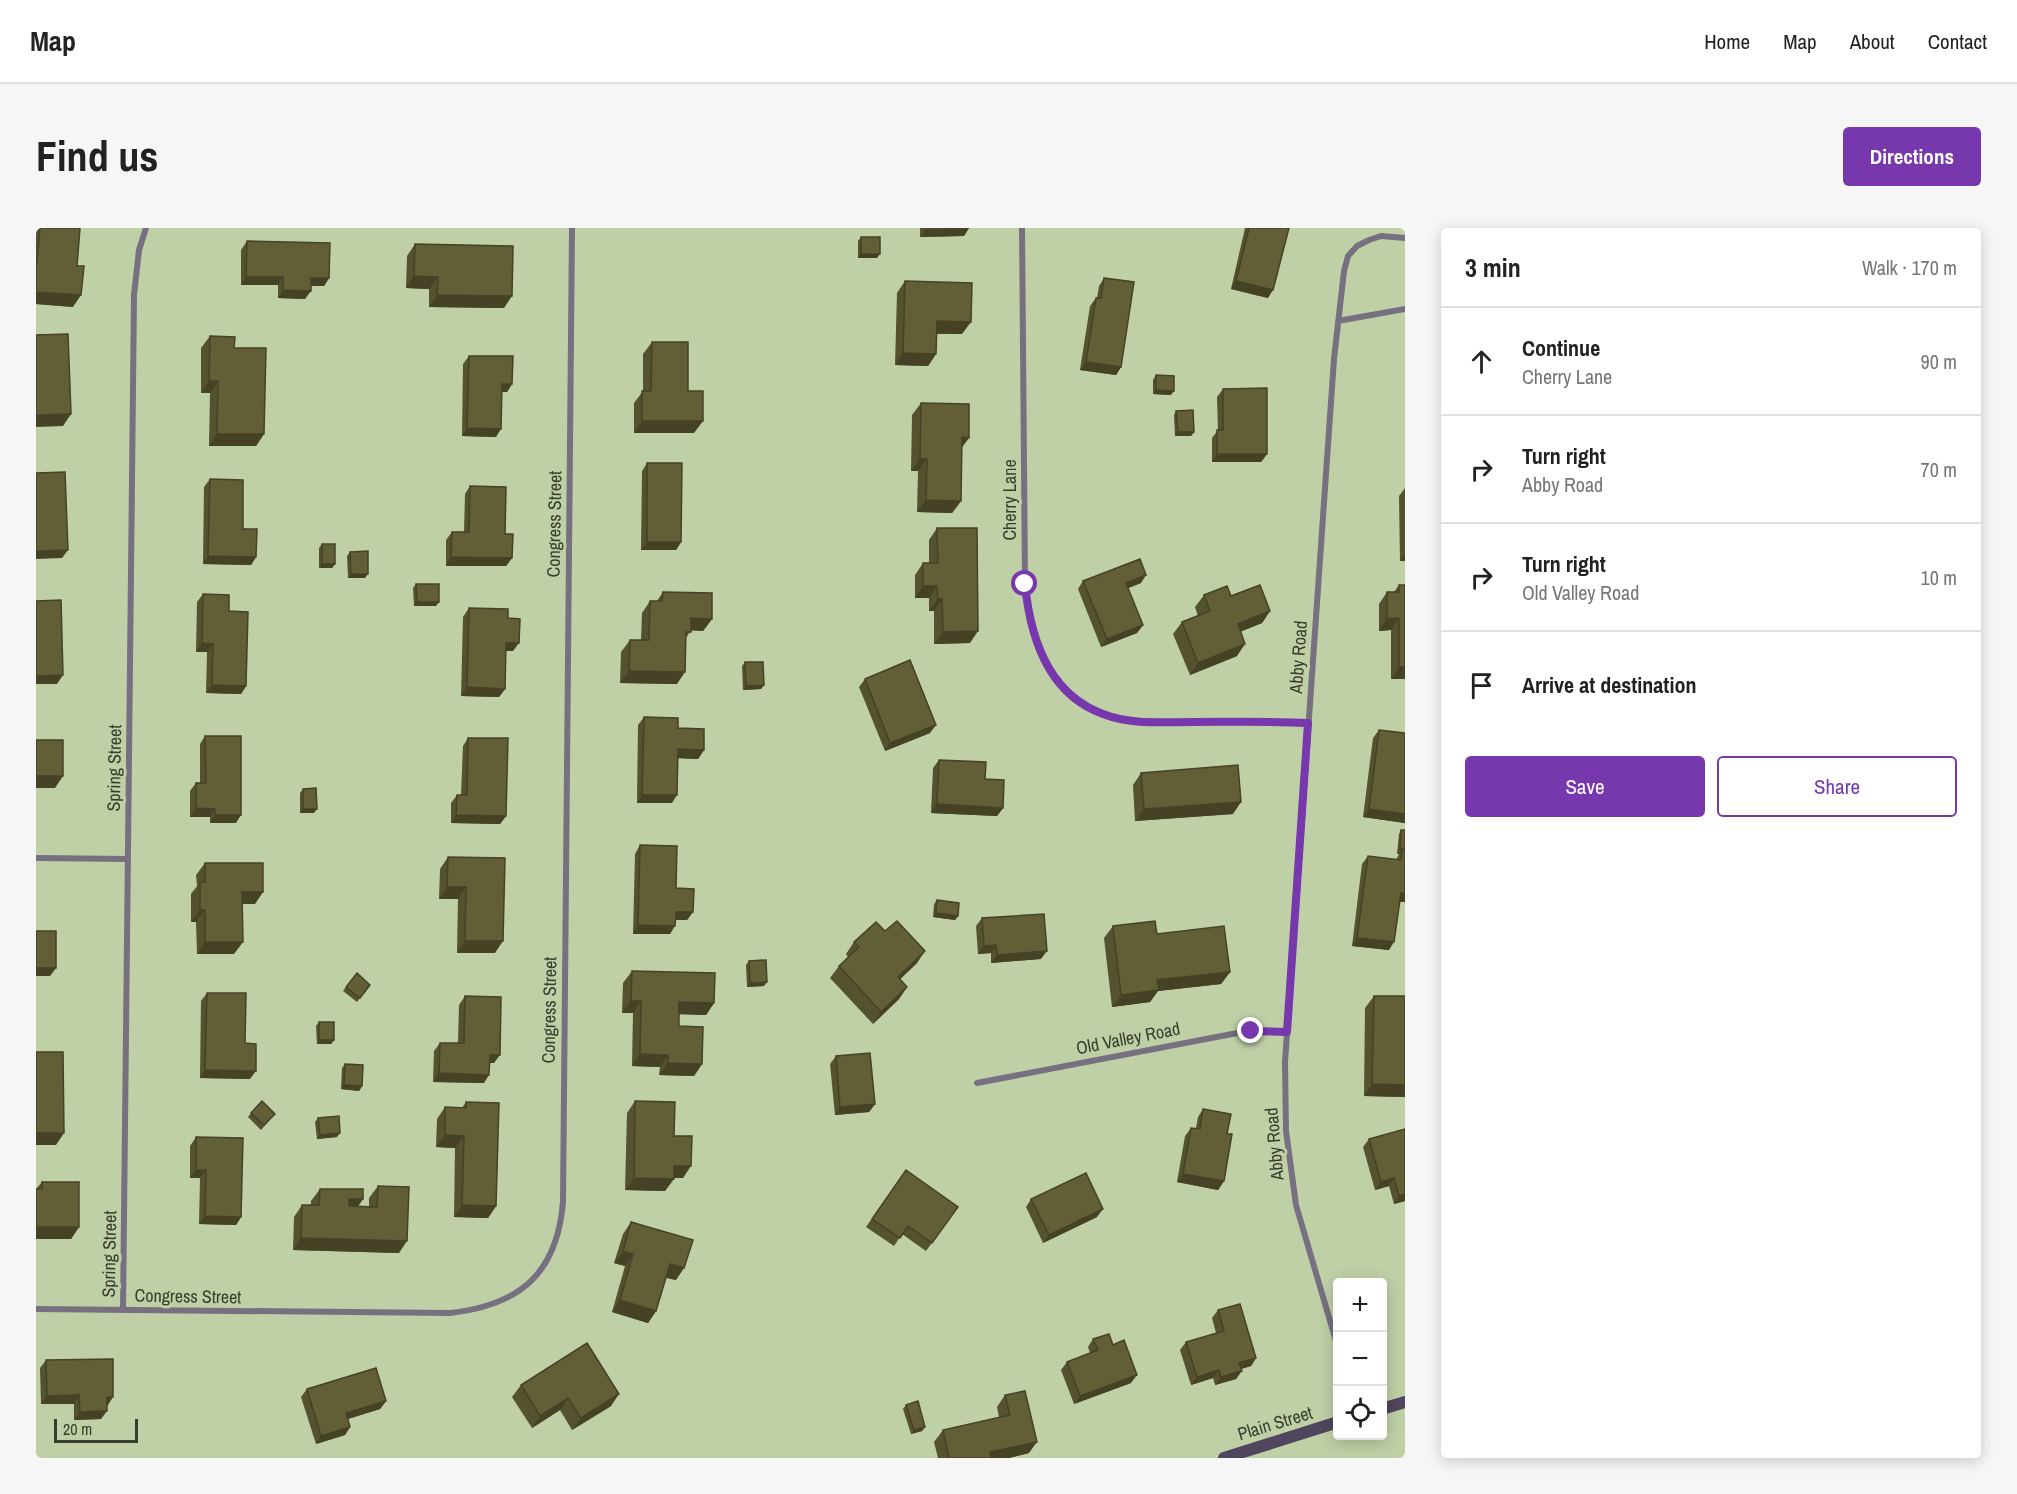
<!DOCTYPE html>
<meta charset="utf-8">
<style>
:root{--surface:#fff;--page:#f6f6f6;--text:#222;--muted:#767676;--line:#e0e0e0;--accent:#7738ad}
body{margin:0;font-family:"Archivo Narrow",sans-serif;background:var(--page);color:var(--text)}
.controls{position:absolute;right:18px;bottom:18px;display:grid;overflow:hidden;border-radius:6px;box-shadow:0 3px 15px #0003}
.controls button{width:54px;height:54px;display:grid;place-items:center;padding:0;border:0;border-bottom:2px solid var(--line);background:var(--surface);color:var(--text);font:30px sans-serif}
.scale{position:absolute;left:18px;bottom:15px;width:84px;box-sizing:border-box;padding-left:6px;border:3px solid #383e2d;border-top:0;font-size:16px;line-height:21px;white-space:nowrap;color:#383e2d;-webkit-text-stroke:4px #bfd0a6;paint-order:stroke}
.stop{position:absolute;width:18px;height:18px;margin:-14px;border:4px solid #7738ad;border-radius:50%;background:#fff}
.stop.end{background:#7738ad;border-color:#fff;box-shadow:0 2px 6px #0008}
.list{margin:0;padding:0;list-style:none}
h2{display:flex;justify-content:space-between;align-items:center;height:78px;margin:0;padding:0 24px;font-size:26px}
h2 small{font-size:20px;font-weight:400;color:var(--muted)}
.list li{display:grid;grid-template-columns:39px 1fr auto;gap:18px;align-items:center;box-sizing:border-box;height:108px;padding:0 24px;border-top:2px solid var(--line)}
.list b{display:block;font-size:22px;white-space:nowrap}
.list p{margin:0;font-size:20px;white-space:nowrap;color:var(--muted)}
.list em{font-size:20px;font-style:normal;color:var(--muted)}
.actions{display:flex;gap:12px;padding:18px 24px}
.actions a{flex:1;padding:14px 0;border:2px solid var(--accent);border-radius:6px;text-align:center;font-size:21px;color:var(--accent)}
.actions .main{background:var(--accent);color:#fff}
.icon{flex:none;width:33px;height:33px;fill:none;stroke:currentColor;stroke-width:2;stroke-linecap:round;stroke-linejoin:round}
.map{position:relative;flex:none;width:1369px;height:1230px;overflow:hidden;border-radius:6px}
header{display:flex;align-items:center;gap:36px;box-sizing:border-box;height:84px;padding:0 30px;background:var(--surface);border-bottom:2px solid var(--line)}
header strong{font-size:28px}
nav{display:flex;gap:33px;margin-inline-start:auto;font-size:21px}
.intro{display:flex;align-items:center;justify-content:space-between;box-sizing:border-box;height:144px;padding:0 36px}
h1{margin:0;font-size:42px}
.button{padding:15px 27px;border-radius:6px;background:var(--accent);color:#fff;font-size:21px;font-weight:700}
main{display:flex;gap:36px;padding:0 36px}
aside{flex:1;background:var(--surface);border-radius:6px;box-shadow:0 3px 15px #0003}
.map>svg:first-child{display:block}
.lines{fill:none;stroke-linecap:round;stroke-linejoin:round}
.street{stroke:#777080;stroke-width:6}
.secondary{stroke:#50465d;stroke-width:12}
.wall{fill:#54522f}
.shaded-wall{fill:#454226}
.building{fill:#625f37;stroke:#454226;stroke-width:1.5}
.route{stroke:#7738ad;stroke-width:8}
.labels{text-anchor:middle;dominant-baseline:central;stroke-width:6;stroke-linejoin:round;paint-order:stroke}
.street-label{font-size:18px;fill:#383e2d;stroke:#bfd0a6}
</style>
<header>
<strong>Map</strong>
<nav><a>Home</a><a>Map</a><a>About</a><a>Contact</a></nav>
</header>
<div class="intro"><h1>Find us</h1><a class="button">Directions</a></div>
<main>
<div class="map">
<svg width="1369" height="1230" viewBox="0 0 1369 1230">
<rect width="100%" height="100%" fill="#bfd0a6"/>
<g class="lines">
<path class="street" d="M986 0 989 355C994 415 1018 479 1084 491 1108 495 1133 494 1157 494 1196 494 1234 493 1272 495
M1302 93 1369 81
M0 630 92 631
M941 855 1196 806 1215 803 1250 804
M0 1081 414 1085C485 1077 521 1045 527 974L536 0
M87 1082 98 67 103 22 110 0
M1302 1120 1260 977 1250 903 1249 834 1298 131 1308 43 1312 28 1321 18 1333 12 1345 8 1369 10"/>
<path class="secondary" d="M1346 1181 1369 1174
M1188 1230 1302 1194"/>
</g>
<path class="wall" d="M0 0H44L37 79 0 76Z
M884 0H933L928 8 884 9Z
M1209 0H1253L1232 70 1195 61Z
M825 9 841 30H822V13Z
M211 13 293 50 288 58H275L269 71 242 70V57H205V22Z
M379 16 468 80 393 79V61L370 60 371 28Z
M1068 50 1085 139 1080 147 1044 142 1054 78 1060 70H1061L1063 58Z
M869 53 926 106H901L900 126 892 138 859 137 861 65Z
M174 108 198 120 228 206 220 218H173L174 165H165V120Z
M616 114 652 163 658 205H598V175L607 163V126Z
M433 128 476 156 471 164H466L460 209 426 208 427 136Z
M1120 147 1135 167 1117 166V152Z
M1187 161 1231 226 1225 234H1176V210L1182 202 1181 169Z
M885 175 926 220 925 273 916 285 881 284 882 243H875L876 187Z
M1140 183 1158 204 1155 208H1139L1138 187Z
M611 235 645 314 640 322H605L606 243Z
M174 251 207 301 220 329 215 337 167 336 168 259Z
M434 258 469 306 476 330 470 338H410V312L416 304H428L429 266Z
M1369 260V333H1364L1363 268Z
M901 300 934 415 898 416V383H893V370H879V347L887 335H893V312Z
M286 316 299 336 296 340H283V320Z
M314 324 329 350H312L311 328Z
M1047 353 1105 355 1092 360 1107 397 1101 405 1065 419 1042 361Z
M380 356 400 378H378L377 360Z
M1363 357 1369 451H1355V402L1343 403V376L1351 364H1358Z
M627 364 676 391 667 403 655 402 650 410 641 456 584 455 585 424 594 412H605L606 385 614 373H621Z
M167 366 193 383 210 458 205 466 170 465 171 424H160L161 374Z
M1168 367 1195 368 1234 383 1226 395 1204 404 1201 428 1154 447 1137 406 1146 394 1162 388 1159 379Z
M433 380 472 390 477 423H469V461L463 469 425 468 427 389Z
M709 434 728 457 725 461 707 462 706 438Z
M829 451 894 505 849 523 823 459Z
M608 489 642 500 668 522 662 531 642 530 636 575H601L602 497Z
M1343 502 1369 595 1327 589 1337 510Z
M169 508 200 595H174V589H154V563L160 555H164V516Z
M432 510 470 588 464 596 415 595V575L421 567H425L427 518Z
M903 532 949 551 967 580 961 588 895 585 897 540Z
M1105 545 1197 586 1099 593 1097 557Z
M267 561 278 585H264V565Z
M1365 602H1369V674H1363L1353 722 1316 718 1326 636 1332 628 1360 632 1363 626H1361L1363 606Z
M604 617 640 660 657 684 651 692H639L634 706H597L599 626Z
M412 629 469 630 459 725H421L422 671H403L404 641Z
M169 635 219 676H206L198 726H161L160 694H155V666L161 658 160 647Z
M901 672 922 688 919 692 897 689 898 676Z
M946 690 1005 731 955 735V725L942 726 940 698Z
M1077 698 1121 706 1194 744 1185 756 1122 763 1114 774 1076 779 1068 710Z
M818 714 881 735 864 751 871 759 863 771 837 796 794 750 803 738 812 729 810 726Z
M713 733 728 758 711 759 710 737Z
M596 743 678 775 670 787 643 786V798L666 836 658 848 623 847 624 839 596 838 597 785H586L587 755Z
M321 745 334 757 321 774 307 763Z
M171 765 209 815 214 851 164 850 165 773Z
M429 768 458 835H453L448 855 397 854 398 823 404 815H422L423 777Z
M1338 768H1369V869L1328 868 1329 780Z
M283 794 298 812 295 816H281L280 798Z
M800 828 839 876 833 884 799 887 794 836Z
M309 836 326 858 323 863 305 861 306 840Z
M599 873 638 908 647 950H638L629 963 589 962 591 885Z
M430 874 460 978 452 990 418 989 419 920 400 919 401 891 409 879 426 880Z
M1167 881 1191 906 1188 953 1182 962 1141 954 1149 908 1155 900H1160L1162 889Z
M215 885 239 886 225 902 212 889Z
M282 890 301 909 281 911 279 894Z
M1369 901V973L1358 976 1353 958 1339 962 1327 919 1333 911Z
M160 909 205 989 200 997 163 996 164 950H154V918Z
M870 942 922 979 890 1023 866 1006 858 1018 830 999Z
M6 954 43 999 35 1011H0V961Z
M342 958 363 1025 257 1022 258 989 266 977H275V973L284 961 327 971 322 978H333V970Z
M995 971 1061 989 1007 1015 990 979Z
M595 994 640 1052 630 1050 620 1083 612 1095 576 1084 589 1038 578 1035 587 1006Z
M1182 1082 1220 1130 1215 1138 1205 1141 1200 1151 1179 1157 1177 1150 1155 1157 1144 1122 1150 1114 1180 1105 1176 1090Z
M1057 1111 1077 1117 1095 1155 1038 1176 1025 1142 1031 1134 1054 1125 1052 1119Z
M10 1132 72 1177 65 1191 38 1192V1176H5L4 1140Z
M485 1157 575 1178 536 1202 524 1182 496 1200 476 1169Z
M271 1161 350 1173 344 1181 312 1191 314 1199 309 1207 280 1216 265 1169Z
M969 1167 993 1225 973 1230H902L898 1214 907 1202 963 1189 961 1179Z
M870 1177 889 1199 886 1203 875 1206 867 1181Z"/>
<path class="shaded-wall" d="M933 0 928 8 884 9 890 1Z
M825 26H844L841 30H822Z
M378 48 402 49 393 61 370 60Z
M210 49H247L242 57H205Z
M275 50H293L288 58H270Z
M1200 53 1237 62 1232 70 1195 61Z
M247 62 275 63 269 71 242 70Z
M0 64 45 67 37 79 0 76Z
M401 67 476 68 468 80 393 79Z
M901 93 935 94 926 106 893 105Z
M867 125 900 126 892 138 859 137Z
M1050 134 1085 139 1080 147 1044 142Z
M173 153H182L174 165H165Z
M466 156H476L471 164H461Z
M1120 162 1138 163 1135 167 1117 166Z
M35 186 27 198 0 199V187Z
M606 193H667L658 205H598Z
M431 200 465 201 460 209 426 208Z
M1142 204H1158L1155 208H1139Z
M181 206H228L220 218H173Z
M926 209 933 210 924 222Z
M1181 226H1231L1225 234H1176Z
M884 231H891L882 243H875Z
M890 272 925 273 916 285 881 284Z
M611 314H645L640 322H605Z
M32 322 26 330 0 331V323Z
M1369 326V333H1364Z
M172 328 220 329 215 337 167 336Z
M415 329 476 330 470 338H410Z
M286 336H299L296 340H283Z
M315 346H332L329 350H312Z
M1110 347 1105 355 1085 363 1090 355Z
M887 358H901L893 370H879Z
M902 371H906L898 383H893Z
M381 374H403L400 378H378Z
M1234 383 1226 395 1193 408 1202 396Z
M655 390 676 391 667 403 647 402Z
M1363 390 1355 402 1343 403 1351 391Z
M1107 397 1101 405 1065 419 1071 411Z
M942 403 934 415 898 416 907 404Z
M166 415 177 416 171 424H160Z
M470 415H483L477 423H464Z
M1209 416 1201 428 1154 447 1162 435Z
M1363 439H1369V451H1355Z
M593 443 649 444 641 456 584 455Z
M27 447 21 456H0V448Z
M176 457 210 458 205 466 170 465Z
M728 457 725 461 707 462 710 458Z
M431 459 469 461 463 469 425 468Z
M900 497 894 505 849 523 854 515Z
M642 521 668 522 662 531 637 530Z
M0 548H27L19 560H0Z
M606 567H641L636 575H601Z
M1205 574 1197 586 1099 593 1108 581Z
M901 576 967 580 961 588 895 585Z
M160 580 179 581 174 589H154Z
M267 581H281L278 585H264Z
M1333 581 1369 586V595L1327 589Z
M179 587H205L200 595H174Z
M420 587 470 588 464 596 415 595Z
M411 659H430L422 671H403Z
M206 664H227L219 676H198Z
M1365 665 1369 666V674L1359 673Z
M164 682H169L160 694H155Z
M640 684H657L651 692H634Z
M900 685 922 688 919 692 897 689Z
M602 697 639 698 634 706H597Z
M1321 710 1358 714 1353 722 1316 718Z
M429 713H467L459 725H421Z
M169 714H207L198 726H161Z
M960 717 955 725 942 726 948 718Z
M889 723 881 735 854 761 862 749Z
M1011 723 1005 731 955 735 961 727Z
M0 740H20L14 748H0Z
M1194 744 1185 756 1122 763 1114 774 1076 779 1085 767 1121 752Z
M731 754 728 758 711 759 714 755Z
M871 759 863 771 837 796 845 784Z
M595 773H605L597 785H586Z
M643 774 678 775 670 787 635 786Z
M283 812H298L295 816H281Z
M604 826 632 827 624 839 596 838Z
M454 827H464L458 835H448Z
M632 835 666 836 658 848 623 847Z
M169 842 220 843 214 851 164 850Z
M403 845 453 847 448 855 397 854Z
M1336 856 1369 857V869L1328 868Z
M308 857 326 858 323 863 305 861Z
M839 876 833 884 799 887 804 879Z
M0 905H28L20 917H0Z
M304 905 301 909 281 911 284 907Z
M409 907 428 908 419 920 400 919Z
M638 938H655L647 950H630Z
M160 942H170L164 950H154Z
M1147 946 1188 953 1182 962 1141 954Z
M598 950 638 951 629 963 589 962Z
M1358 950 1353 958 1339 962 1345 954Z
M1369 966V973L1358 976 1363 968Z
M313 971H327L319 983H305Z
M426 977 460 978 452 990 418 989Z
M1067 981 1061 989 1007 1015 1013 1007Z
M169 988 205 989 200 997 163 996Z
M0 999H43L35 1011H0Z
M265 1010 371 1013 363 1025 257 1022Z
M587 1023 597 1026 589 1038 578 1035Z
M634 1036 648 1040 640 1052 626 1048Z
M584 1072 620 1083 612 1095 576 1084Z
M1220 1130 1215 1138 1198 1143 1203 1135Z
M1183 1142 1177 1150 1155 1157 1161 1149Z
M1206 1143 1200 1151 1179 1157 1185 1149Z
M1101 1147 1095 1155 1038 1176 1044 1168Z
M583 1166 575 1178 536 1202 545 1190Z
M43 1167 38 1176H5L11 1168Z
M71 1169H77L72 1177H65Z
M532 1170 524 1182 496 1200 504 1188Z
M350 1173 344 1181 305 1193 310 1185Z
M71 1183 65 1191 38 1192 44 1184Z
M314 1199 309 1207 280 1216 285 1208Z
M889 1199 886 1203 875 1206 878 1202Z
M1001 1214 993 1225 973 1230H950L954 1224Z"/>
<path class="building" d="M4 0H44L41 38H48L45 67 0 64V34H1Z
M1213 0H1253L1237 62 1200 53Z
M825 9H844V26H825Z
M211 13 294 15 293 50H275V63L247 62V49H210Z
M379 16 477 18 476 68 401 67 402 49 378 48Z
M1068 50 1098 54 1085 139 1050 134 1060 70H1065Z
M869 53 936 55 935 94 901 93 900 126 867 125Z
M32 106 35 186 0 187V107Z
M174 108 199 109 198 120H230L228 206H181L182 153H173Z
M616 114H652V163H667V193H606V163H615Z
M433 128H477L476 156H466L465 201 431 200Z
M1120 147 1138 148V163L1120 162Z
M1231 160V226H1181V202H1187V161Z
M885 175 933 176V210L926 209 925 273 890 272 891 231H884Z
M1157 182 1158 204H1142L1140 183Z
M611 235H646L645 314H611Z
M29 244 32 322 0 323V245Z
M174 251 207 252V301H221L220 329 172 328Z
M434 258 470 259 469 306H477L476 330 415 329 416 304H433Z
M901 300H941L942 403 907 404 906 371H902L901 358H887V335H902Z
M286 316H299V336H286Z
M332 323V346H315L314 324Z
M1104 331 1110 347 1090 355 1107 397 1071 411 1047 353Z
M380 356H403V374H381Z
M1224 357 1234 383 1202 396 1209 416 1162 435 1146 394 1174 383 1168 367 1191 358 1195 368Z
M1363 357H1369V439H1363V390L1351 391V364H1363Z
M627 364 676 365V391L655 390V404H650L649 444 593 443 594 412H613L614 373H626Z
M167 366 193 367V383L212 384 210 458 176 457 177 416 166 415Z
M25 372 27 447 0 448V373Z
M433 380 472 381V390L484 391 483 415H470L469 461 431 459Z
M874 432 900 497 854 515 829 451Z
M709 434H727L728 457 710 458Z
M608 489 642 490V500L668 501V522L642 521 641 567H606Z
M1343 502 1369 505V586L1333 581Z
M169 508H205V587H179V581L160 580V555H170Z
M432 510H472L470 588 420 587 421 567H431Z
M0 512H27V548H0Z
M903 532 950 534 949 551 968 552 967 580 901 576Z
M1202 537 1205 574 1108 581 1105 545Z
M280 560 281 581H267V561Z
M1365 602H1369V622H1364Z
M604 617 641 618 640 660 658 661 657 684H640L639 698 602 697Z
M1366 621 1369 622V666L1365 665 1358 714 1321 710 1332 628 1365 632Z
M412 629 469 630 467 713H429L430 659H411Z
M169 635H227V664H206L207 714H169V682H164V654H169Z
M901 672 923 675 922 688 900 685Z
M1008 686 1011 723 961 727 960 717 948 718 946 690Z
M861 693 889 723 862 749 871 759 845 784 803 738 823 719 818 714 840 694 849 703Z
M1119 693 1121 706 1188 698 1194 744 1121 752 1123 762 1085 767 1077 698Z
M0 703H20V740H0Z
M730 732 731 754 714 755 713 733Z
M596 743 679 745 678 775 643 774V798L667 799 666 836 632 835V827L604 826 605 773H595Z
M321 745 334 757 324 770 310 759Z
M171 765H210L209 815 220 816V843L169 842Z
M429 768 465 769 464 827H454L453 847 403 845 404 815H428Z
M1338 768H1369V857L1336 856Z
M283 794H298V812H283Z
M0 824H27L28 905H0Z
M834 825 839 876 804 879 800 828Z
M309 836 327 837 326 858 308 857Z
M226 873 239 886 228 897 215 885Z
M599 873 639 874 638 908H656L655 938H638V951L598 950Z
M430 874 463 875 460 978 426 977 428 908 409 907V879L430 880Z
M1167 881 1195 886 1191 906H1196L1188 953 1147 946 1155 900 1164 901Z
M303 888 304 905 284 907 282 890Z
M1369 901V966L1363 968 1358 950 1345 954 1333 911Z
M160 909 207 910 205 989 169 988 170 942H160Z
M870 942 922 979 896 1015 872 998 864 1010 836 991Z
M1050 945 1067 981 1013 1007 995 971Z
M6 954H43V999H0V961H6Z
M342 958 373 959 371 1013 265 1010 266 977H283L284 961H327V971H313V978L341 979Z
M595 994 657 1012 648 1040 634 1036 620 1083 584 1072 597 1026 587 1023Z
M1204 1076 1220 1130 1203 1135 1206 1143 1185 1149 1183 1142 1161 1149 1150 1114 1188 1103 1182 1082Z
M1073 1106 1077 1117 1088 1112 1101 1147 1044 1168 1031 1134 1062 1122 1057 1111Z
M551 1115 583 1166 545 1190 532 1170 504 1188 485 1157Z
M77 1131V1169H71V1183L44 1184 43 1167 11 1168 10 1132Z
M340 1140 350 1173 310 1185 314 1199 285 1208 271 1161Z
M989 1163 1001 1214 954 1224 955 1230H913L907 1202 974 1187 969 1167Z
M882 1173 889 1199 878 1202 870 1177Z"/>
<g class="lines">
<path class="route" d="M989 356C994 408 1012 466 1067 486 1095 497 1127 494 1157 494 1196 494 1234 493 1272 495L1251 804 1215 803"/>
</g>
<g class="labels">
<g class="street-label">
<text transform="translate(973 272) rotate(-90)">Cherry Lane</text>
<text transform="translate(518 296) rotate(-89)">Congress Street</text>
<text transform="translate(1262 429) rotate(-86)">Abby Road</text>
<text transform="translate(78 540) rotate(-89)">Spring Street</text>
<text transform="translate(513 782) rotate(-89)">Congress Street</text>
<text transform="translate(1092 810) rotate(-11)">Old Valley Road</text>
<text transform="translate(1238 916) rotate(-95)">Abby Road</text>
<text transform="translate(73 1026) rotate(-89)">Spring Street</text>
<text transform="translate(152 1068) rotate(1)">Congress Street</text>
<text transform="translate(1239 1195) rotate(-17)">Plain Street</text>
</g>
</g>
</svg>
<div class="controls">
<button>+</button>
<button>−</button>
<button><svg class="icon" aria-label="locate" viewBox="0 0 24 24"><circle cx="12" cy="12" r="6"/><path d="M12 2v4M12 18v4M2 12h4M18 12h4"/></svg></button>
</div>
<div class="scale">20 m</div>
<div class="stop" style="left:989px;top:356px"></div>
<div class="stop end" style="left:1215px;top:803px"></div>
</div>
<aside>
<h2>3 min<small>Walk · 170 m</small></h2>
<ul class="list">
<li><svg class="icon" aria-label="ahead" viewBox="0 0 24 24"><path d="M12 20V5M6 11l6-6 6 6"/></svg><div><b>Continue</b><p>Cherry Lane</p></div><em>90 m</em></li>
<li><svg class="icon" aria-label="right" viewBox="0 0 24 24"><path d="M7 20v-9h11M14 6l5 5-5 5"/></svg><div><b>Turn right</b><p>Abby Road</p></div><em>70 m</em></li>
<li><svg class="icon" aria-label="right" viewBox="0 0 24 24"><path d="M7 20v-9h11M14 6l5 5-5 5"/></svg><div><b>Turn right</b><p>Old Valley Road</p></div><em>10 m</em></li>
<li><svg class="icon" aria-label="arrive" viewBox="0 0 24 24"><path d="M6 21V4h12l-3 4 3 4H6"/></svg><div><b>Arrive at destination</b></div></li>
</ul>
<div class="actions"><a class="main">Save</a><a>Share</a></div>
</aside>
</main>
